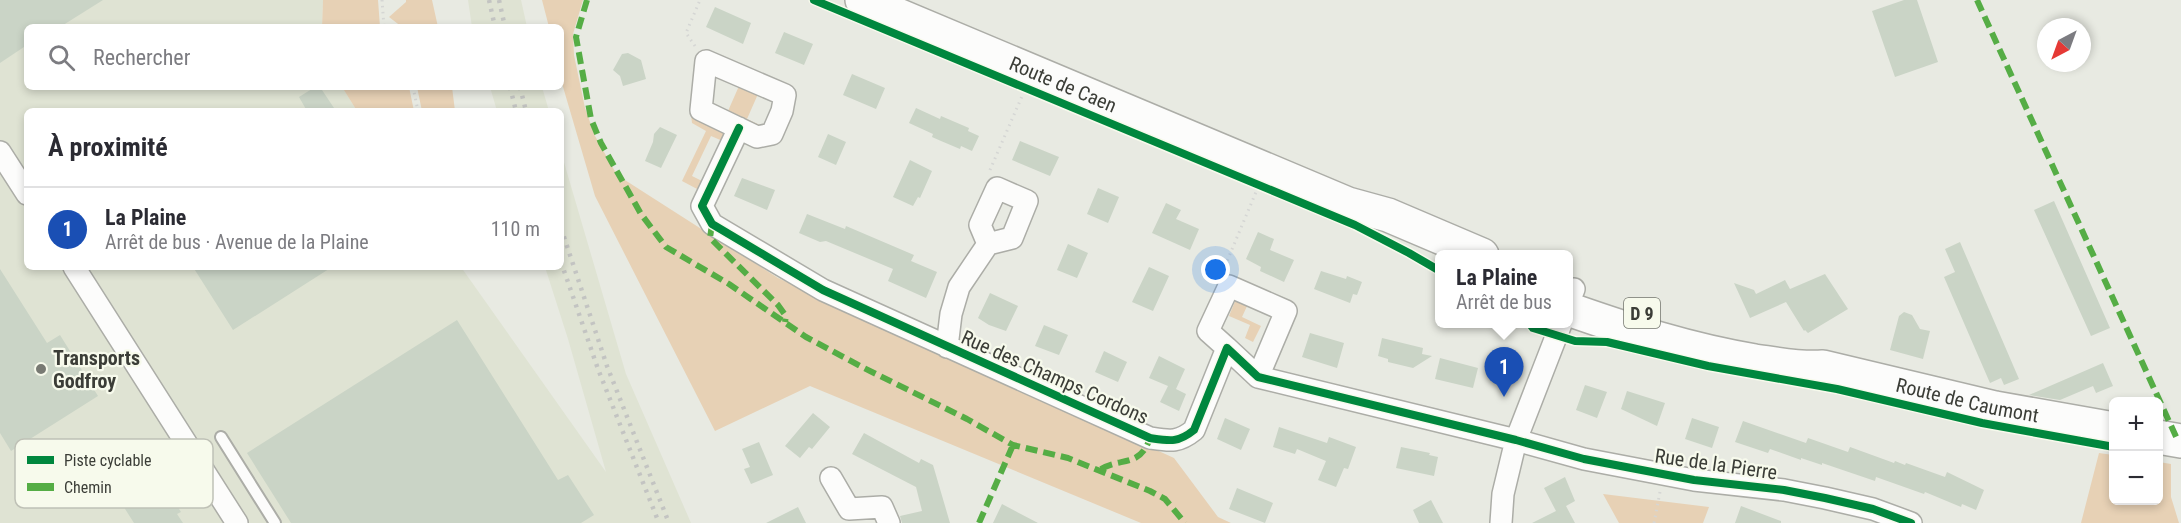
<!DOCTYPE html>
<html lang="fr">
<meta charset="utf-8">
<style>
:root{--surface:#fff;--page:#f2f2f3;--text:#2b2b33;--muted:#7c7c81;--line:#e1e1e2;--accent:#2563eb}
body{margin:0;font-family:"Roboto Condensed",sans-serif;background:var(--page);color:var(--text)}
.controls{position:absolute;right:18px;bottom:18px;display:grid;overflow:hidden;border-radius:9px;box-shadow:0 3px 9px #0003}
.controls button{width:54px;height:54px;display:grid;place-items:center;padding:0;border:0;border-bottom:2px solid var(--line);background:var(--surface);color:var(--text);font:30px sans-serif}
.compass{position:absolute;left:2037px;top:18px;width:54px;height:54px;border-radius:50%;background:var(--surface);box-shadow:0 3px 9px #0003;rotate:221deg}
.you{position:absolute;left:1216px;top:270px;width:21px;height:21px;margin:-15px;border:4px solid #fff;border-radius:50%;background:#1a73e8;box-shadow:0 0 0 9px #1a73e833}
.badge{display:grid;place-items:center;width:39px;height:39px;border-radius:50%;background:var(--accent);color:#fff;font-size:20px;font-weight:700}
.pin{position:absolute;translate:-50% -50px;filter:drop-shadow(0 2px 3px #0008)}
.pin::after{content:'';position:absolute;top:32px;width:21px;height:18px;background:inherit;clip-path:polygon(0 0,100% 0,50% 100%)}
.popup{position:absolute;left:1435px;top:250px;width:138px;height:78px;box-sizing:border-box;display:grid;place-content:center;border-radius:9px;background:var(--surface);filter:drop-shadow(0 2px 4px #0005);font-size:20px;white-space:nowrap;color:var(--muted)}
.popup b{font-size:22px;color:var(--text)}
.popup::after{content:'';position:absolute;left:50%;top:100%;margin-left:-12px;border:12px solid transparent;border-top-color:var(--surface)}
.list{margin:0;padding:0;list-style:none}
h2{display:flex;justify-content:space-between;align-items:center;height:78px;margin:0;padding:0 24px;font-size:26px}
h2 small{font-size:20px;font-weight:400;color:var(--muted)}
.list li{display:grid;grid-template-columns:39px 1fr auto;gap:18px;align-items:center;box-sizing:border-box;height:84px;padding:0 24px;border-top:2px solid var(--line)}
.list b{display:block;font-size:22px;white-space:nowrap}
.list p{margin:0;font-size:20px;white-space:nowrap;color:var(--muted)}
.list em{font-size:20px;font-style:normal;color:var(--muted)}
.icon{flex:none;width:33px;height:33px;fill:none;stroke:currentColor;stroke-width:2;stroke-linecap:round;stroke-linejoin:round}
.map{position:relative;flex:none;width:2181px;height:523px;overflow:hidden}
.search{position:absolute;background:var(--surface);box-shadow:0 3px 9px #0003;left:24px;top:24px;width:540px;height:66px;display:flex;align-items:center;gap:15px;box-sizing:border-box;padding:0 21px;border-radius:9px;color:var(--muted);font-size:22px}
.panel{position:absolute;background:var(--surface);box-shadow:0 3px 9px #0003;left:24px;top:108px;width:540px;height:162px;border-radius:9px}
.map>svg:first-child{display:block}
.built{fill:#dfe3d3}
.green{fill:#e7d1b5}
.building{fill:#cad4c6}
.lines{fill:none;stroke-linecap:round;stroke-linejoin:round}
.lane-casing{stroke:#acada7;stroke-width:14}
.street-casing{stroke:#acada7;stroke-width:24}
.primary-casing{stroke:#acada7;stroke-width:36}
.path{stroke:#d5d6d4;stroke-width:3;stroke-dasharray:1.5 4.5;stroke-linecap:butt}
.lane{stroke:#fcfcfb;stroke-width:10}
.street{stroke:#fcfcfb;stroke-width:21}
.primary{stroke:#fcfcfb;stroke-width:33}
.rail{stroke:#c3c4c2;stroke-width:4.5;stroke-dasharray:3 6;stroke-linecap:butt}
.quiet{stroke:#55ad45;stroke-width:6;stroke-dasharray:12 6;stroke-linecap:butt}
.cycleway-casing{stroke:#f7faec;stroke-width:11}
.cycleway{stroke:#00873e;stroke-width:8}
.poi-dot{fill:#787a73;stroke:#f7faec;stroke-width:2}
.labels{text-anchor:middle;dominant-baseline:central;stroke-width:4.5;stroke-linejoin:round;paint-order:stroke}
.shield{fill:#f7faec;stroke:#73766d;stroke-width:1.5}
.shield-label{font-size:18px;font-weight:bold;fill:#3b3d37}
.street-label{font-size:20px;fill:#3b3d37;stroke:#f7faec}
.poi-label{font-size:20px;font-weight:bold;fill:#3b3d37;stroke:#f7faec;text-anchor:start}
.key{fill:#f7faec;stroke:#bfc1b6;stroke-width:1.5}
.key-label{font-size:16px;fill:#3b3d37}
</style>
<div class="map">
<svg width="2181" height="523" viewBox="0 0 2181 523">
<rect width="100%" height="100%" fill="#e8eae2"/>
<path class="built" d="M0 0H323L322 27H27V87H342L357 111H27V267H461L606 472 568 339 545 267H561V152L626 374 691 523H0Z
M468 0H521L527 27H472Z
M490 87H542L549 111H497Z"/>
<path class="green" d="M323 0H378L380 27H322Z
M406 0H432L438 27H402L389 17 406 2Z
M542 0H583L573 34 574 55 585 108 595 136 617 175 778 278 1174 458 1218 517 1231 523H1141L810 386 715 431 595 196 561 80V27H549Z
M739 86 758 94 747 119 760 125 755 127 715 105 728 111Z
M342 87H409L414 111H357Z
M417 87H452L455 111H422Z
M691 115 724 130 725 142 711 136 692 176 706 183 699 190 682 181 706 131 692 123Z
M1236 299 1248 304 1242 317 1261 326 1253 342 1245 338 1250 325 1229 316Z
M2099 453 2113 455 2114 500H2158L2159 462 2171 464V497L2179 523H2081Z
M1603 494 1709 507 1703 523H1619Z"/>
<path class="building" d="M0 0H103L60 27H27V45L0 63Z
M1904 0H1917L1938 62 1895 77 1872 11Z
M715 7 751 23 743 44 706 27Z
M784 32 813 44 804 65 775 53Z
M628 53 641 60 646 79 623 86 620 76 613 70 622 54Z
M852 74 885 88 876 109 843 95Z
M315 87H320L336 111H307L299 97Z
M916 108 940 119 941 116 969 128 968 131 979 136 972 151 961 146 960 149 941 141 932 137 933 134 909 123Z
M660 127 677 135 661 168 645 161 653 142 654 134Z
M828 134 846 142 836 165 818 157Z
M1020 141 1059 157 1050 176 1012 160Z
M910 160 932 171 920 198 918 197 913 206 893 197Z
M742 178 775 190 767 210 734 196Z
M1098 188 1119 197 1108 223 1087 214Z
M2054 201 2110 328 2091 336 2034 210Z
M1166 203 1181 210 1176 219 1199 229 1190 250 1152 233Z
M807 214 845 229 846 226 914 255 911 261 937 272 926 298 888 281 893 269 826 241 820 242 799 233Z
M1258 232 1274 239 1270 250 1294 260 1284 282 1260 271 1261 267 1246 259Z
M1960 242 2019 379 2004 385 2001 378 1990 383 1944 277 1955 272 1945 249Z
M1068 244 1088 253 1077 278 1057 270Z
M193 267H332L233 330Z
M1149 267 1169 276 1153 311 1132 302Z
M0 269 47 343 60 335 98 396 11 451 0 433Z
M1321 271 1346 279 1347 276 1362 282 1357 295 1353 294 1350 303 1314 289Z
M1825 274 1848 309 1808 333 1805 330 1804 331 1786 302 1750 318 1734 283 1754 290 1756 294 1785 280 1790 289Z
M990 293 1018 306 1006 331 989 325 978 318Z
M1904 312 1912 315 1920 329 1930 331 1923 359 1890 350 1899 316Z
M457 320 558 480 568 475 594 515 581 523H291L247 453Z
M1044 325 1068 335 1059 355 1035 346Z
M1310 333 1344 343 1337 368 1302 357Z
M1382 338 1423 348 1422 354 1432 356 1413 368 1388 362V359L1378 356Z
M1104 351 1127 362 1118 382 1095 372Z
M1159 356 1185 369 1176 389 1172 387 1186 394 1179 411 1160 402 1168 386 1149 378Z
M1440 358 1478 368 1473 388 1435 379Z
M2103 363 2113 386 2096 393 2093 386 2060 400 2029 395Z
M1585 385 1607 392 1597 418 1576 410Z
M1627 391 1665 403 1657 426 1621 409Z
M813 413 830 427 812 449 809 447 800 458 785 446Z
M1225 418 1250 429 1241 450 1217 439Z
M1692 418 1719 427 1712 448 1685 439Z
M1743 421 1806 443 1808 438 1848 452 1850 447 1894 463 1895 461 1905 465 1906 463 1945 477 1947 472 1984 490 1976 510 1962 504 1961 507 1925 492 1924 494 1876 477 1875 481 1822 463V465L1801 458V460L1770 449 1768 453 1735 442Z
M1279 427 1327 443 1329 437 1356 447 1348 469 1344 468 1336 487 1318 480 1326 461 1297 449 1295 454 1273 447Z
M864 433 919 463 921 459 933 465 950 523H902L900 516 922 511 916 487 852 454Z
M99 440 110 458 124 448 140 472 151 465 181 512 177 514 183 523H134L113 490 98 500 82 476 95 467 84 450Z
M759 442 773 475 751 484 744 469 750 467 742 449Z
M1401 447 1430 453 1429 455 1438 457 1434 476 1396 468Z
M1565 477 1575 501 1566 506 1575 523H1532L1556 511 1544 488Z
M1237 488 1273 503 1265 523 1229 509Z
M1431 500 1443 523H1419L1413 510Z
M1002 504 1038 523H993Z
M1741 506 1781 521V523H1735Z
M798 507 806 523H766Z"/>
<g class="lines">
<g class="lane-casing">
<path id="lane" d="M221 437 275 523"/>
</g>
<g class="street-casing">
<path id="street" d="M706 61 785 95 782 111 772 134 757 137 701 110Z
M739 128 702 206 712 224 823 290 1150 438C1170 441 1178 443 1194 430L1227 348 1258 377 1516 440 1584 459 1694 480 1784 490 1825 498 1873 509 1911 523
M0 152 27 194
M74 267 237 523
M1568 304 1574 289
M947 347 951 314 959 287 988 244 980 225 997 188 1027 201 1012 238 988 244
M1227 348 1208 331 1229 286 1286 311 1258 377
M831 478 849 509 882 507 889 523
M1501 523 1503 494 1516 440 1561 324"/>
</g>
<g class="primary-casing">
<g id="primary">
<path id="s1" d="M862 0 1348 204 1388 215 1482 255"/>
<path id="s2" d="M1568 309C1631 331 1689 350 1755 361 1778 364 1800 369 1823 367L1995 408 2114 429"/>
<path d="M2158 437 2181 441"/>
</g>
</g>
<path class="path" d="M382 0 384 27
M695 46 686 33 700 0
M413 87 418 111
M990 170 1023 94
M1225 266 1256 192
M1654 523 1660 492"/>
<use href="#lane" class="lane"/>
<use href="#street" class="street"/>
<use href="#primary" class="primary"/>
<path class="rail" d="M489 0 495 27
M499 0 505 27
M510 87 516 111
M520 87 526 111
M561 228 607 366 669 523
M561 262 598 369 659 523"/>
<path class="quiet" d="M587 0 576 37 591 119 601 143 641 214 666 247 729 284 806 337 864 368 967 419 1013 445 1068 458 1150 491 1165 499 1185 523
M1977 0 2178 441
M712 224 710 238 778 305 786 316 785 322
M1101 469C1121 457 1140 468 1150 438
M979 523 1013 445"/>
<g class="cycleway-casing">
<path id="cycleway" d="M814 0 1355 225 1409 253 1440 271
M739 128 702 206 712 224 823 290 1150 438C1170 441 1178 443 1194 430L1227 348 1258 377 1516 440 1584 459 1694 480 1784 490 1825 498 1873 509 1911 523
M1530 324 1533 328 1575 341 1607 342 1708 366 1837 389 1982 423 2114 447"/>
</g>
<use href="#cycleway" class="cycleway"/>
</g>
<circle class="poi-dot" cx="41" cy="369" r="6"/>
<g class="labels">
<rect class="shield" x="1624" y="298" width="36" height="30" rx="4.5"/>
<g class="shield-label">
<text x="1642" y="313">D 9</text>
</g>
<g class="street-label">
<text stroke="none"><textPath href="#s1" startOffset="218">Route de Caen</textPath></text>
<text transform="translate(1055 377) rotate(24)">Rue des Champs Cordons</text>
<text stroke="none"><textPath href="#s2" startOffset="411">Route de Caumont</textPath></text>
<text transform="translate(1716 464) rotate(8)">Rue de la Pierre</text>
</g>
<g class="poi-label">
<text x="53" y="358">Transports<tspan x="53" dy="23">Godfroy</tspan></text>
</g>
</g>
<rect x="15" y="439" width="198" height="69" rx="9" class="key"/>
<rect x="27" y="456" width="27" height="8" fill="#00873e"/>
<rect x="27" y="483" width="27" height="8" fill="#55ad45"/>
<g class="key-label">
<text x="64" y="466">Piste cyclable</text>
<text x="64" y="493">Chemin</text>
</g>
</svg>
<div class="controls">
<button>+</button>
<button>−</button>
</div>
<svg class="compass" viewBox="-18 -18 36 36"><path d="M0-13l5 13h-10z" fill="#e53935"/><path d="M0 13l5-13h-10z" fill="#7c7c81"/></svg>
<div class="you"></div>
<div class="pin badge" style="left:1504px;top:397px;background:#1a4fb4">1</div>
<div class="popup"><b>La Plaine</b>Arrêt de bus</div>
<div class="search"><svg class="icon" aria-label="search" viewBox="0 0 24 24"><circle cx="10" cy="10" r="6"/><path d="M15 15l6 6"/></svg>Rechercher</div>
<section class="panel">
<h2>À proximité<small></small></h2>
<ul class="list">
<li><span class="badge" style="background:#1a4fb4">1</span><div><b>La Plaine</b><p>Arrêt de bus · Avenue de la Plaine</p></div><em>110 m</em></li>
</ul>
</section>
</div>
